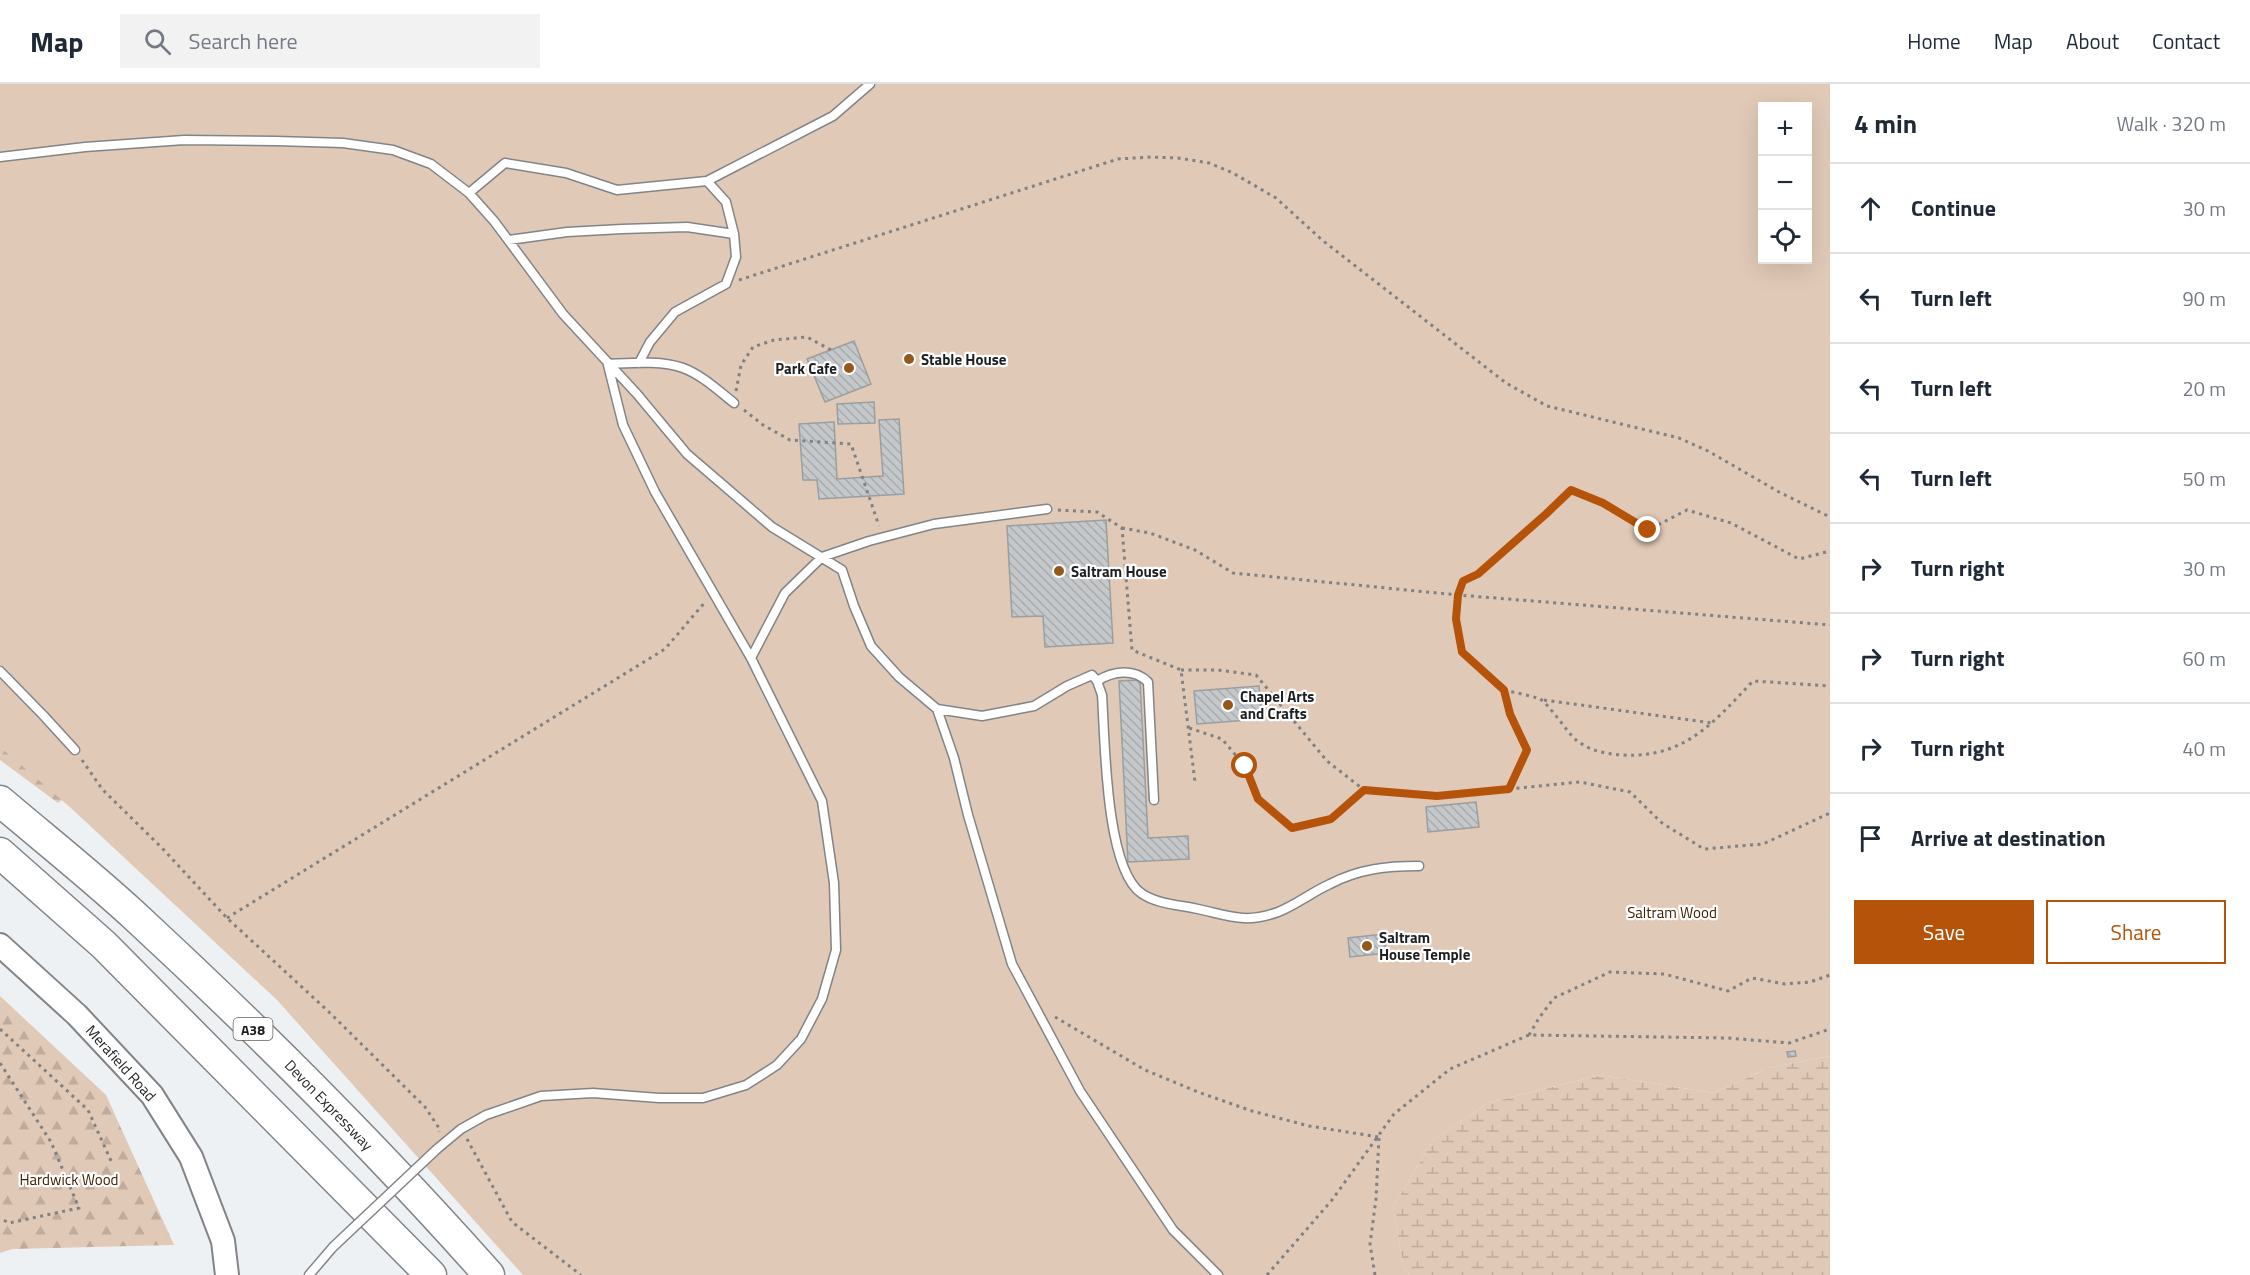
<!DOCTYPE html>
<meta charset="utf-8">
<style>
:root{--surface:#fff;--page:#f2f2f3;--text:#1f2937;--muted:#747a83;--line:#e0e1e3;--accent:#b45309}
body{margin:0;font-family:"Titillium Web",sans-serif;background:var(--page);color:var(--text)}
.controls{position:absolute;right:18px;top:18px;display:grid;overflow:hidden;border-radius:0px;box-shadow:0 6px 24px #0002}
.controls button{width:54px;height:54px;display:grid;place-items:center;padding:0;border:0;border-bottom:2px solid var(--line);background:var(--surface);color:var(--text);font:30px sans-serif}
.stop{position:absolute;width:18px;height:18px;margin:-14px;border:4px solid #b45309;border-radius:50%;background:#fff}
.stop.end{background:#b45309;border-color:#fff;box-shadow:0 2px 6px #0008}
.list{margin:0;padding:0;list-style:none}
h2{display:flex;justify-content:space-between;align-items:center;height:78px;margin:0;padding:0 24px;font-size:26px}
h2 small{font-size:20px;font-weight:400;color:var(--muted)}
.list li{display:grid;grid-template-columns:39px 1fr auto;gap:18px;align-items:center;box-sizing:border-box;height:90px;padding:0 24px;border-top:2px solid var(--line)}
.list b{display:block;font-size:22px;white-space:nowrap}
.list em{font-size:20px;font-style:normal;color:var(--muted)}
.actions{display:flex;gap:12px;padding:18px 24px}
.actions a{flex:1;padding:14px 0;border:2px solid var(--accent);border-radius:0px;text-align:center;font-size:21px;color:var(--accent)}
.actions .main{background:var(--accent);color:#fff}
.icon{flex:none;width:33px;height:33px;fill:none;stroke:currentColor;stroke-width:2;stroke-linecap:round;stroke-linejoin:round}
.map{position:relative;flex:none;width:1830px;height:1191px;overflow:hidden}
header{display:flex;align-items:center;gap:36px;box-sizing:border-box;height:84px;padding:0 30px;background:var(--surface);border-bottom:2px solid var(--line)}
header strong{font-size:28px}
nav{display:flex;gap:33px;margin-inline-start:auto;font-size:21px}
.search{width:420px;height:54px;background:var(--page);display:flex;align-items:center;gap:15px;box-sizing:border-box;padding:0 21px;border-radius:0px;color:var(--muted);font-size:22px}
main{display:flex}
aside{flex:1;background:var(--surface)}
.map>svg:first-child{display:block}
.forest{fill:url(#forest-firs)}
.wetland{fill:url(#wetland-marsh)}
.park{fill:#e0c9b7;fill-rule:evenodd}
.building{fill:url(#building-back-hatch);stroke:#9b9ea0;stroke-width:1.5}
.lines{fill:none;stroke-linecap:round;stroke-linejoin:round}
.lane-casing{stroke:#828487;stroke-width:11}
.secondary-casing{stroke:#828487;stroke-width:26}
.highway-casing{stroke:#828487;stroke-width:33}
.path{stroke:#7f8183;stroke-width:3;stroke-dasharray:3 4.5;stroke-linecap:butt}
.lane{stroke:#fff;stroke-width:8}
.secondary{stroke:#fff;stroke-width:22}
.highway{stroke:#fff;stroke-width:30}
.lane-bridge-casing{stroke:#828487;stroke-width:11;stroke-linecap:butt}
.lane-bridge{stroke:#fff;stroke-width:8}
.route{stroke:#b45309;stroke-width:8}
.poi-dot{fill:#95581c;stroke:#fff;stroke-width:2}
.labels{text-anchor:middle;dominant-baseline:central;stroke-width:4.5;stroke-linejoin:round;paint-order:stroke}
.shield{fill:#fff;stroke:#626263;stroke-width:1.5}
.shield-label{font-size:14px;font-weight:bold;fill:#1e1f20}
.poi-label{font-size:15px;font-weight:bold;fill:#1e1f20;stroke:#fff;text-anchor:start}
.park-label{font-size:15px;fill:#402000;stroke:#fff}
.street-label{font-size:15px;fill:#1e1f20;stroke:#fff}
</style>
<header>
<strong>Map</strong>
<div class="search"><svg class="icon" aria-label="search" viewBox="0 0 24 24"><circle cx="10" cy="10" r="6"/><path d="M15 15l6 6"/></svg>Search here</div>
<nav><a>Home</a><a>Map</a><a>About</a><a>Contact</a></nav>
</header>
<main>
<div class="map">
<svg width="1830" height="1191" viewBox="0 0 1830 1191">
<defs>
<pattern id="forest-firs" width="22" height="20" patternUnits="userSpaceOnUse" patternTransform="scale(1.5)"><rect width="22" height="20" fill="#e0c9b7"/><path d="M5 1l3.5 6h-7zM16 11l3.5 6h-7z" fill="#c0ac9d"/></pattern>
<pattern id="wetland-marsh" width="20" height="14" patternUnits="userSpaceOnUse" patternTransform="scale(1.5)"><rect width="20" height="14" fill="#e0c9b7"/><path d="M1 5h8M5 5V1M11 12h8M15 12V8" fill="none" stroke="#c0ac9d"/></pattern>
<pattern id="building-back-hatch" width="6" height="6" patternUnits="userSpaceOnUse" patternTransform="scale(1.5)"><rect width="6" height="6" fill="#c5c8ca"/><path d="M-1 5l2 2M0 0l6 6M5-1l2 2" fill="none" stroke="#a9abad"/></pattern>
</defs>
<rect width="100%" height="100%" fill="#eef1f4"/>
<path class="forest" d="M0 619 83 699 58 719 0 676Z
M0 912 106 1011 174 1161 12 1165 0 1169Z"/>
<path class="wetland" d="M1830 972V1191H1409L1403 1181 1393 1123 1433 1056 1488 1019 1600 991 1714 1009 1768 984Z"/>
<path class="park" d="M0 0H1830V972L1768 984 1714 1009 1600 991 1488 1019 1433 1056 1393 1123 1403 1181 1409 1191H523L277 916 72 725 0 663ZM1762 22H1808V176H1762Z"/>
<path class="building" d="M854 257 871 300 825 318 807 275Z
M874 318 875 339 838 340 837 320Z
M899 335 904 410 819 415 817 396H803L799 340 834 338 837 395 883 392 879 336Z
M1106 436 1113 559 1045 563 1043 532 1012 533 1007 442Z
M1140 596 1148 754 1188 752 1189 775 1128 778 1119 597Z
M1259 602 1262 635 1197 640 1194 607Z
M1476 718 1479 743 1428 748 1426 723Z
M1384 850 1386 869 1350 873 1348 854Z
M1795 967 1796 972 1788 973 1787 968Z"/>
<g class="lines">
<g class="lane-casing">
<path id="lane" d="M0 73 85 63 184 56 276 57 343 59 393 66 431 80 469 109 494 137 563 230 637 310 687 370 772 443 842 486 854 522 871 562 899 593 937 625 954 674 968 731 1012 880 1080 1007 1173 1146 1218 1191
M469 109 505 79 566 89 617 106 707 97 833 32 870 0
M509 156 567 148 622 145 687 143 734 150
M639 279 650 258 675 228 726 200 736 173 734 150 726 118 707 97
M608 280C631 279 661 276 683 284 702 291 719 307 734 319
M751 574 785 509 822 473 869 457 934 440 1047 425
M0 587 43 631 75 666
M1097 597C1113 587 1134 584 1148 598L1154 716
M937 625 982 632 1034 622 1067 602 1092 591 1097 597 1102 611C1105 654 1105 783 1141 809 1156 820 1180 821 1198 825 1230 832 1245 840 1278 828 1296 821 1312 808 1330 800 1359 785 1386 782 1419 782
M437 1065 461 1045 486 1031 541 1012 593 1009 659 1014H703L746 1001 777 981 801 955 822 915 836 866 834 799 822 717 751 574 655 408 623 341 608 281
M309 1191 333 1163"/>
</g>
<g class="secondary-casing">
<path id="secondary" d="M0 861 77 931 152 1011 191 1073 223 1157 227 1191"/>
</g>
<g class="highway-casing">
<path id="highway" d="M0 717C46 756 94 794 138 835 260 948 379 1067 489 1191
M0 769 104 861 431 1191"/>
</g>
<path class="path" d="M739 196 1118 75 1151 73 1178 74 1209 79 1233 89 1276 114 1322 156 1506 299 1547 322 1679 354 1708 367 1779 408 1830 433
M736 307 741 281 753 263 774 256 807 253 831 266
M744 326 763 341 790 356 851 360 879 442
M1058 426 1097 428 1122 444 1132 566 1181 586 1195 698
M1122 444 1150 449 1195 466 1233 489 1458 511 1830 541
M1181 586H1218L1256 591 1327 677 1364 706 1331 735 1292 744 1258 715 1245 682 1222 655 1189 644
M1504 606C1516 609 1529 611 1540 615 1549 620 1566 647 1576 656 1590 667 1606 670 1623 671 1685 674 1713 639 1753 597L1830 602
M1544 616 1712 639
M82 676 102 705 163 765 227 834 329 928 425 1023 439 1044V1048
M1509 705 1580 698 1630 708 1662 739 1704 765 1763 760 1830 729
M1364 706 1437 712 1509 705 1527 666 1510 629 1504 606 1462 568 1456 535 1458 511 1463 497 1478 490 1571 406 1603 419 1648 446 1687 426 1731 439 1799 475 1830 467
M227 834 665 565 706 517
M1055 933 1145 986 1198 1008 1252 1027 1309 1042 1379 1053
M0 945 88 1026 112 1079
M1529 951 1539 934 1554 914 1610 888 1664 890 1728 907 1752 894 1785 900 1810 898 1830 891
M0 979 51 1058 79 1124 9 1139 0 1134
M467 1055 512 1138 581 1191
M1267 1191 1332 1116 1394 1030 1450 985 1529 951 1727 954 1789 959 1830 945
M1375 1191 1370 1160 1376 1115 1379 1053"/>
<use href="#lane" class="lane"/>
<use href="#secondary" class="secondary"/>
<use href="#highway" class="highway"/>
<g class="lane-bridge-casing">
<path id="lane-bridge" d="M333 1163 437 1065"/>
</g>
<use href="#lane-bridge" class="lane-bridge"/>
</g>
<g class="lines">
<path class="route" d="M1245 682 1258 715 1292 744 1331 735 1364 706 1437 712 1509 705 1527 666 1510 630 1504 606 1462 568 1456 535 1458 511 1463 497 1478 490 1546 430 1571 406 1603 419 1648 446"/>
</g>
<g class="poi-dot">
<circle cx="909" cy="275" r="6"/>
<circle cx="849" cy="284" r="6"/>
<circle cx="1059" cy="487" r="6"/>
<circle cx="1228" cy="621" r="6"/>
<circle cx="1367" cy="862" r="6"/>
</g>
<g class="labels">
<rect class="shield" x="233.5" y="934" width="39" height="22" rx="4.5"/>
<g class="shield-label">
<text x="253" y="945">A38</text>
</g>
<g class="poi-label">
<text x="921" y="275">Stable House</text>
<text x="837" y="284" text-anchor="end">Park Cafe</text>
<text x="1071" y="487">Saltram House</text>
<text x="1240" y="612">Chapel Arts<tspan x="1240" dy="17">and Crafts</tspan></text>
<text x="1379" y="853">Saltram<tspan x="1379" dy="17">House Temple</tspan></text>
</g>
<g class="park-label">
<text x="1672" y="828">Saltram Wood</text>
<text x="69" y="1095">Hardwick Wood</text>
</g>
<g class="street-label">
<text transform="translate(121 979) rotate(48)">Merafield Road</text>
<text transform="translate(329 1021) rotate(46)">Devon Expressway</text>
</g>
</g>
</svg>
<div class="controls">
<button>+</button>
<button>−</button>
<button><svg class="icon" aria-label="locate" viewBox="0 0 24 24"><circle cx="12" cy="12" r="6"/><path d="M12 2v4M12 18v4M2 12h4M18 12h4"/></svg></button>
</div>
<div class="stop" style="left:1245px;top:682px"></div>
<div class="stop end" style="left:1648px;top:446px"></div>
</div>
<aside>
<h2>4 min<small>Walk · 320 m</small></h2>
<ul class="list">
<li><svg class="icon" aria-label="ahead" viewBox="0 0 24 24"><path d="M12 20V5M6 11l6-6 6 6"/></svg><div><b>Continue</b></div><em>30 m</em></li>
<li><svg class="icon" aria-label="left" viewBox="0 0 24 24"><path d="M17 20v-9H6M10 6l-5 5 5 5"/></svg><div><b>Turn left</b></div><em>90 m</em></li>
<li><svg class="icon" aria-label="left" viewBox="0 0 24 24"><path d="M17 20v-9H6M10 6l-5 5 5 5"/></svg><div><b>Turn left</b></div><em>20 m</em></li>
<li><svg class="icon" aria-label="left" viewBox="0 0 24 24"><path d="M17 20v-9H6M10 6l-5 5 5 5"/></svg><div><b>Turn left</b></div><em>50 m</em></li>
<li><svg class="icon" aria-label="right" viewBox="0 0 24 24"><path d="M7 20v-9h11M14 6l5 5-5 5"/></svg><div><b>Turn right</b></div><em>30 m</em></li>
<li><svg class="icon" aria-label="right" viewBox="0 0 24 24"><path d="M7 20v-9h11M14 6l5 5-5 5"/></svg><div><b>Turn right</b></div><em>60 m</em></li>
<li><svg class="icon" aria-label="right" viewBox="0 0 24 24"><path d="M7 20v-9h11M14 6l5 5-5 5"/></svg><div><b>Turn right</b></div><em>40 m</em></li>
<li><svg class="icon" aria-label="arrive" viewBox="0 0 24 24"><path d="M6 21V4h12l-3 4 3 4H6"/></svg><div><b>Arrive at destination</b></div></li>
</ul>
<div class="actions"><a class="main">Save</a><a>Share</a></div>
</aside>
</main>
